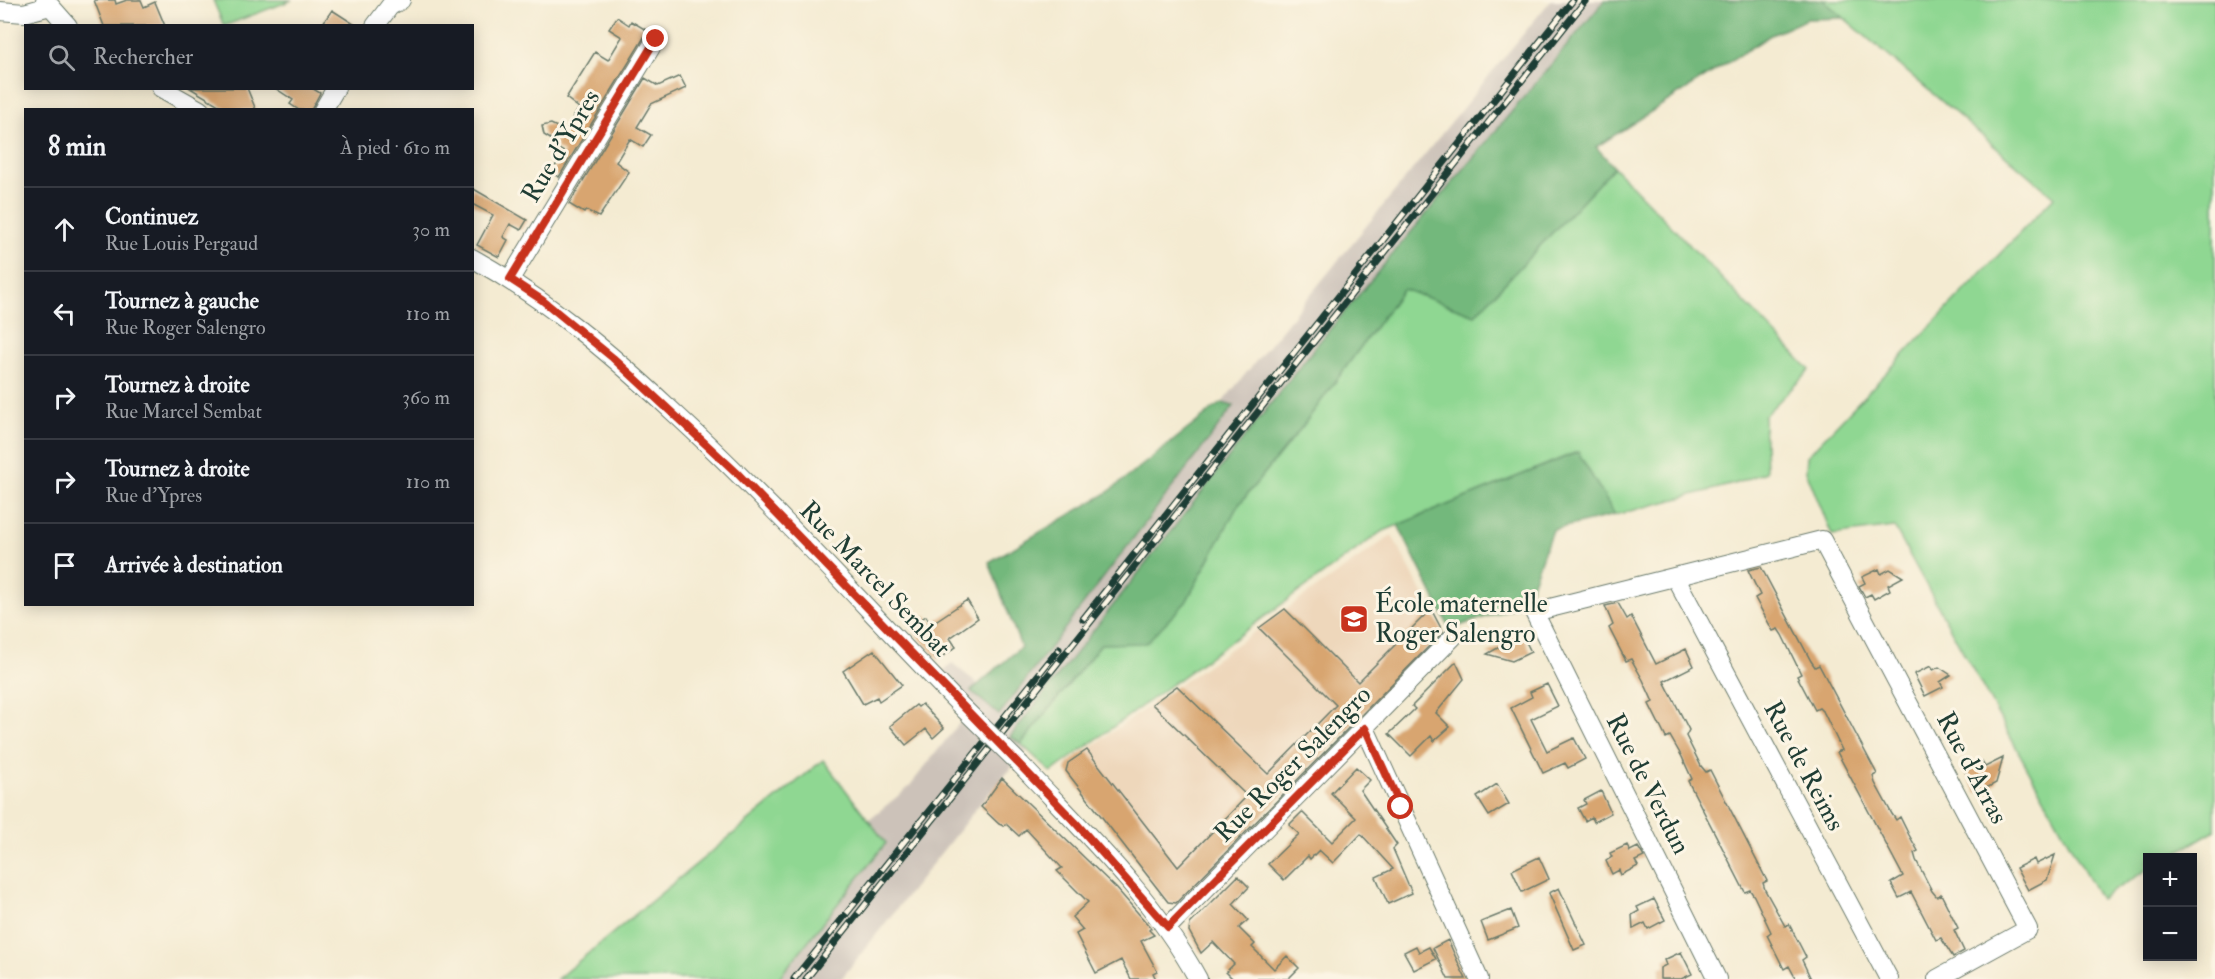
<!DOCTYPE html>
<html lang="fr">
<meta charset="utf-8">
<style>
:root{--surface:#171b24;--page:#242831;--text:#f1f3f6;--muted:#9ea1a6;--line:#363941}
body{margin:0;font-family:"IM FELL Double Pica",serif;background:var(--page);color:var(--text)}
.controls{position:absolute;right:18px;bottom:18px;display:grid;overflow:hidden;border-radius:0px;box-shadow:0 3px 15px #0003}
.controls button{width:54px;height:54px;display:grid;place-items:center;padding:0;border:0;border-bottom:2px solid var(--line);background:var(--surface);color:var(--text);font:30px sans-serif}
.stop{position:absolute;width:18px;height:18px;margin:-14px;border:4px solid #c8321e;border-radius:50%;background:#fff}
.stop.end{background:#c8321e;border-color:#fff;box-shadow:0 2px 6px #0008}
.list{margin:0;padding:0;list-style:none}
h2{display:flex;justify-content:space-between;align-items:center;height:78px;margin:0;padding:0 24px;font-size:26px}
h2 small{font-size:20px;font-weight:400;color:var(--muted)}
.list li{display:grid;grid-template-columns:39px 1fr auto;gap:18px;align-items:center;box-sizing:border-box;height:84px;padding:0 24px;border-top:2px solid var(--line)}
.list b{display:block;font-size:22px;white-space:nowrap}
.list p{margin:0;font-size:20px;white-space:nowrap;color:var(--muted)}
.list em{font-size:20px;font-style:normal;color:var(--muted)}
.icon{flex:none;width:33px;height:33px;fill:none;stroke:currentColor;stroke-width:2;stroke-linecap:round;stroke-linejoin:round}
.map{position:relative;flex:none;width:2215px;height:979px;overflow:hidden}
.search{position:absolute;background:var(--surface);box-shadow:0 3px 15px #0003;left:24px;top:24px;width:450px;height:66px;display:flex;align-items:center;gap:15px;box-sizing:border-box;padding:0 21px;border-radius:0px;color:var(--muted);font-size:22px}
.panel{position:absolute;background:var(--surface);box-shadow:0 3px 15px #0003;left:24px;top:108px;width:450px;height:498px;border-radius:0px}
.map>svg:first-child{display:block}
.built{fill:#eed7bb}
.industrial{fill:#ccc2b9}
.green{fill:#8fd792;stroke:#578a63;stroke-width:1.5}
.forest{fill:#73b87c;stroke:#497a58;stroke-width:1.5}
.building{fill:#d8a570}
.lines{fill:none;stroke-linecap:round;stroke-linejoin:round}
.minor-casing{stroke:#6a7a6b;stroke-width:20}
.minor{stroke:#fff;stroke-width:18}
.rail-casing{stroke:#1f3d34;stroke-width:7}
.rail{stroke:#fcf5e5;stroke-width:4.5;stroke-dasharray:14;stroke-linecap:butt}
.minor-bridge-casing{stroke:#6a7a6b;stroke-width:20;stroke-linecap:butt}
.minor-bridge{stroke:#fff;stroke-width:18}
.route{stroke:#c8321e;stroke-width:8}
.labels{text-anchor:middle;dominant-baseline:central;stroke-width:6;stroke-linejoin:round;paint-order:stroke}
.street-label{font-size:26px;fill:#1f3d34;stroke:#fcf5e5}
.poi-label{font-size:26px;fill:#1f3d34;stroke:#fcf5e5;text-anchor:start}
</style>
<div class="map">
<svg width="2215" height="979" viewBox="0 0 2215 979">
<rect width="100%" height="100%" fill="#fcf5e5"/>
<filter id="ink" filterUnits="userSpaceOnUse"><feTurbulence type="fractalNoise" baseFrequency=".0167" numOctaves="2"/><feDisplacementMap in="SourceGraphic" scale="12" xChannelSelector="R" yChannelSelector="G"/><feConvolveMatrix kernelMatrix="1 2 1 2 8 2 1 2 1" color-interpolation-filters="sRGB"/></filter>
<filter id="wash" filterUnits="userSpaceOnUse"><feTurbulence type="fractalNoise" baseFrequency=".008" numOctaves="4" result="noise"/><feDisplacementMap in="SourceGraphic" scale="24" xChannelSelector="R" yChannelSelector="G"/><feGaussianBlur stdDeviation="1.35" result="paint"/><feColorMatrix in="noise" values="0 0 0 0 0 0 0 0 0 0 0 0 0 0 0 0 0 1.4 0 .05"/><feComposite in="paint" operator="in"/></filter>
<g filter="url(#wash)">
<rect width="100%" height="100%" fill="#f4ebd2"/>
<path class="built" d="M1392 535 1443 632 1176 903 1168 902 1066 771 1068 763Z"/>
<path class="industrial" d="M1551 0H1611L1039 729 1031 753 1026 751 979 805 841 979H755L868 820 908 788 972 707 942 672 952 663 979 685 986 697 1131 514Z"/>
<path class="green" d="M213 0H292L224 26Z
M1823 0H2215V830L2169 857 2148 858 2147 870 2100 899 1894 527 1832 535 1806 471 1807 456 2054 197Z
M1614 167 1810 370 1764 416 1766 472 1734 484 1615 515 1577 452 1381 532 1051 772 1021 744 1101 644 1146 642 1186 602 1237 507 1302 427 1403 289 1475 315Z
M823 760 886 843 778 979H557Z"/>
<path class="forest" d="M1605 0H1823L1844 18 1807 19 1769 36 1596 147 1614 167 1475 315 1403 289 1302 427 1237 507 1186 602 1146 643 1101 644 1021 744 1010 737 1316 346Z
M1221 403 1234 406 999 715 971 691 1021 647 989 562 1107 493Z
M1578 452 1615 515 1552 530 1525 604 1450 629 1398 525Z"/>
<g id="blocks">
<path class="building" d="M94 0H115L116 4 127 0H141L144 7 155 2 165 26H104Z
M332 10 357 26H321Z
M617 17 629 25 631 21 648 31 559 177 551 173 564 152 555 147 557 143 544 135 542 126 551 124 565 131 579 108 566 98 595 52 608 60 622 37 609 29Z
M680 76 686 88 651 104 637 127 651 135 643 147 630 139 616 162 629 172 599 217 586 210 584 213 569 204 645 78 658 86Z
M190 88H247L256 110H227Z
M275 88H312L320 93 311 110H299L290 104 293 100Z
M472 188 527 220 521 230 510 224 503 237 508 240 499 257 477 245 493 215 472 204Z
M1761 567 1811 661 1815 667 1819 665 1868 757 1877 774 1873 776 1875 783 1892 814 1896 820 1900 817 1909 835 1918 851 1914 853 1916 860 1932 891 1937 897 1941 894 1958 928 1954 930 1964 951 1953 957 1941 938 1936 940 1911 892 1899 898 1891 883 1903 876 1837 752 1842 750 1824 713 1819 708 1815 710 1797 676 1801 674 1782 635 1778 629 1773 631 1755 598 1760 595 1748 570Z
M1879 569 1881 574 1890 569 1903 577 1888 585 1890 590 1874 599 1871 594 1865 597 1859 586 1865 583 1862 577Z
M967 600 978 618 950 638 956 647 937 660 911 626 926 616 931 624Z
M1618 603 1627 619 1631 616 1656 664 1686 649 1694 666 1664 681 1689 730 1686 736 1701 766 1706 772 1710 770 1767 881 1763 883 1765 890 1785 926 1789 924 1806 957 1802 960 1811 979H1796L1789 966 1784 969 1767 935 1771 932 1754 896 1750 890 1745 892 1688 781 1692 779 1682 757 1670 736 1666 738 1649 704 1653 702 1643 680 1631 659 1626 661 1609 628 1613 625 1605 606Z
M1285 609 1358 682 1431 609 1443 632 1176 903 1168 902 1066 771 1068 763 1087 750 1178 867 1247 796 1152 704 1177 686 1268 774 1336 705 1259 628Z
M1520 630 1531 652 1512 661 1487 654 1505 644 1503 638Z
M874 650 902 685 879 701 877 697 863 704 843 671Z
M1456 662 1464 679 1436 713 1450 727 1434 741 1431 736 1411 756 1389 734 1415 709 1412 706Z
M1931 666 1933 670 1939 667 1951 675 1940 682 1943 687 1925 696 1914 674Z
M1547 684 1558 706 1531 719 1547 751 1574 738 1585 759 1568 768 1565 763 1543 773 1511 708 1532 697 1530 692Z
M922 704 944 728 933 738 926 729 906 745 890 726 916 705 918 707Z
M2003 758 1996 783 1977 793 1965 771 1982 762 1985 767Z
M1356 767 1370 780 1360 790 1397 845 1393 849 1412 893 1388 904 1376 877 1393 869 1361 834 1333 863 1319 850 1310 859 1308 856 1284 880 1268 864 1299 834 1289 825 1302 812 1332 842 1356 818 1331 793Z
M1002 778 1117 889 1151 928 1149 930 1154 935 1141 941 1157 971 1153 973 1156 979H1131L1121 960 1096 973 1076 934 1083 930 1072 917 1088 902 1057 871 1062 868 1026 829 1019 836 1006 824 1004 826 999 824 981 807Z
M1497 784 1509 804 1489 816 1477 797Z
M1601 791 1611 813 1594 822 1592 817 1585 821 1578 808 1586 804 1584 800Z
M1627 845 1630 851 1638 847 1644 857 1635 861 1638 866 1621 875 1619 870 1612 874 1606 861 1612 857 1610 853Z
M2055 855 2047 880 2028 890 2016 868 2034 859 2036 864Z
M1539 857 1549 879 1522 892 1512 870Z
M1238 876 1249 887 1233 904 1248 920 1239 928 1255 944 1252 947 1274 969 1287 956 1299 968 1288 979H1233L1226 972 1234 964 1213 942 1201 953 1189 931 1190 924Z
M1559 888 1586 945 1574 950 1549 893Z
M1654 899 1665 920 1648 929 1645 923 1633 929 1632 915 1639 911 1637 907Z
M1511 910 1518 928 1488 940 1481 922Z
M1448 940 1461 969 1466 979H1448L1433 948Z
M1416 946 1419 952 1429 947 1436 959 1414 970 1404 952Z
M1681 952 1692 974 1681 979H1660V968L1666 965 1664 960Z"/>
</g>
</g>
<g filter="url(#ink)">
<use href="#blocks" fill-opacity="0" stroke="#6a7a6b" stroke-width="1.5"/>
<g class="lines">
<g class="minor-casing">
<path id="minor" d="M45 0 68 26
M0 11 24 13 50 6
M375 26 390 6 401 0
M161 88 200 110
M323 110 336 88
M472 258C546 299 609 352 670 409 774 504 867 610 965 710
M510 279 656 39
M1675 577 1889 979
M1365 728 1479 979
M1021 765C1085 833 1153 897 1198 979
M1168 927 1453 637
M1717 979 1534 612 1822 540 2028 929 1937 979"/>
</g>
<use href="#minor" class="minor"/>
<g class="rail-casing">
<path id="rail" d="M1083 619 1573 0
M794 979 1059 649
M806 979 1586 0"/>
</g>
<use href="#rail" class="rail"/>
<g class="minor-bridge-casing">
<path id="minor-bridge" d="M965 710 1021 765"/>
</g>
<use href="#minor-bridge" class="minor-bridge"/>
</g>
</g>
<g class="lines" filter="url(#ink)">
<path class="route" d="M656 39 510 279 542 300 613 358 738 474 1075 822 1168 927 1365 728 1401 807"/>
</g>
<defs>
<g id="school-square" transform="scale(1.5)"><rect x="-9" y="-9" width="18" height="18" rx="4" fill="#c8321e" stroke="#fcf5e5"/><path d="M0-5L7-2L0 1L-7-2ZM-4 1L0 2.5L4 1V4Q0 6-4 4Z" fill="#fff"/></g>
</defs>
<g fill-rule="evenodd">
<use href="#school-square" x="1354" y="619"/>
</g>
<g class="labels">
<g class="street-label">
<text transform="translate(561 146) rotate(-59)">Rue d'Ypres</text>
<text transform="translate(875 579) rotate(46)">Rue Marcel Sembat</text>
<text transform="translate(1293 764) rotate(-45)">Rue Roger Salengro</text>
<text transform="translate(1804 766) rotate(62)">Rue de Reims</text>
<text transform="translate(1972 768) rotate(62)">Rue d'Arras</text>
<text transform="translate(1648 784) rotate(63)">Rue de Verdun</text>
</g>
<g class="poi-label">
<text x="1375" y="604">École maternelle<tspan x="1375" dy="30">Roger Salengro</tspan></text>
</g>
</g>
</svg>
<div class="controls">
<button>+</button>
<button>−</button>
</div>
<div class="stop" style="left:1401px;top:807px"></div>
<div class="stop end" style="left:656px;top:39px"></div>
<div class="search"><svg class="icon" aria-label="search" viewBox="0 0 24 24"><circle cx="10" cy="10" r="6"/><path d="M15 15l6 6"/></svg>Rechercher</div>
<section class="panel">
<h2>8 min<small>À pied · 610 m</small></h2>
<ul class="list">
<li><svg class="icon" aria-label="ahead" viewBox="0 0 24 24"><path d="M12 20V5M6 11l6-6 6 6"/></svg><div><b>Continuez</b><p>Rue Louis Pergaud</p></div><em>30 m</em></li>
<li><svg class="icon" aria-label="left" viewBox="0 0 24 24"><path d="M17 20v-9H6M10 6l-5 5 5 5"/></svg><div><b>Tournez à gauche</b><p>Rue Roger Salengro</p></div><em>110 m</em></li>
<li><svg class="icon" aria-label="right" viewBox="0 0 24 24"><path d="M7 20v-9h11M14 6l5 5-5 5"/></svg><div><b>Tournez à droite</b><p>Rue Marcel Sembat</p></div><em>360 m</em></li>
<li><svg class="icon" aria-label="right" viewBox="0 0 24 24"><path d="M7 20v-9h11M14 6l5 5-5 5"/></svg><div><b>Tournez à droite</b><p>Rue d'Ypres</p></div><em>110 m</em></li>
<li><svg class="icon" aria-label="arrive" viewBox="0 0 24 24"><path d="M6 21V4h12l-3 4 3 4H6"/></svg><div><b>Arrivée à destination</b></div></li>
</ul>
</section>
</div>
